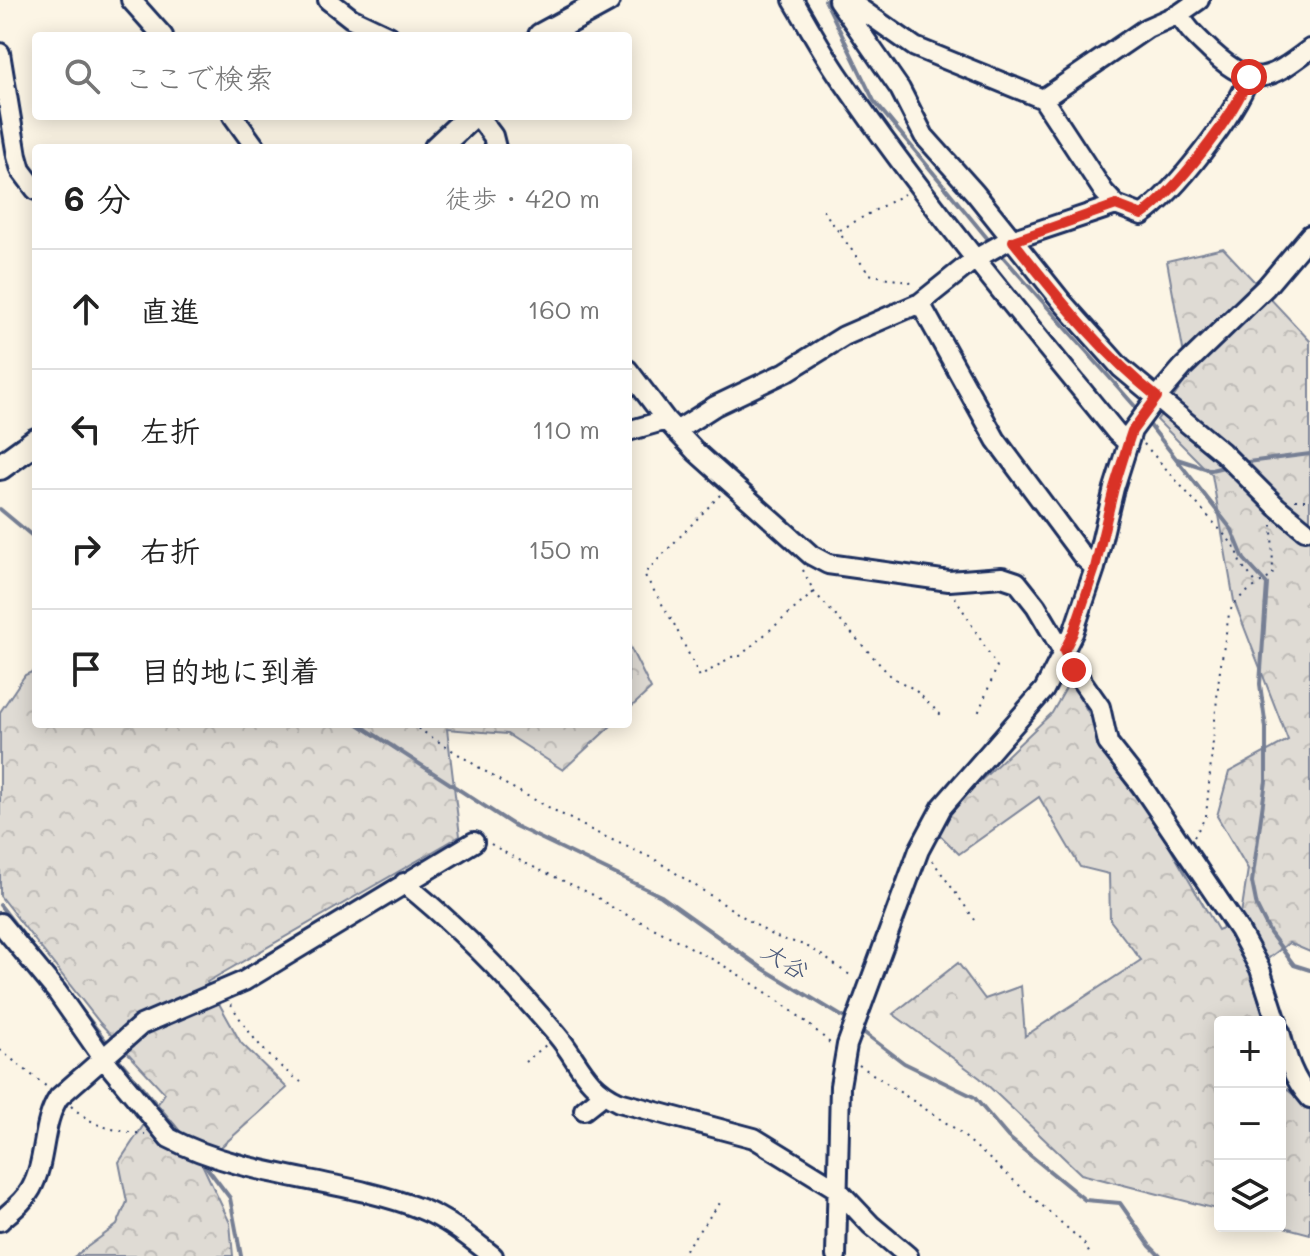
<!DOCTYPE html>
<html lang="ja">
<meta charset="utf-8">
<style>
:root{--surface:#fff;--page:#f2f2f2;--text:#222;--muted:#767676;--line:#e0e0e0}
body{margin:0;font-family:Mali,"Klee One",sans-serif;background:var(--page);color:var(--text)}
.controls{position:absolute;right:24px;bottom:24px;display:grid;overflow:hidden;border-radius:8px;box-shadow:0 4px 20px #0003}
.controls button{width:72px;height:72px;display:grid;place-items:center;padding:0;border:0;border-bottom:2px solid var(--line);background:var(--surface);color:var(--text);font:40px sans-serif}
.stop{position:absolute;width:24px;height:24px;margin:-18px;border:6px solid #d93025;border-radius:50%;background:#fff}
.stop.end{background:#d93025;border-color:#fff;box-shadow:0 2px 8px #0008}
.list{margin:0;padding:0;list-style:none}
h2{display:flex;justify-content:space-between;align-items:center;height:104px;margin:0;padding:0 32px;font-size:34px}
h2 small{font-size:26px;font-weight:400;color:var(--muted)}
.list li{display:grid;grid-template-columns:52px 1fr auto;gap:24px;align-items:center;box-sizing:border-box;height:120px;padding:0 32px;border-top:2px solid var(--line)}
.list b{display:block;font-size:30px;white-space:nowrap}
.list em{font-size:26px;font-style:normal;color:var(--muted)}
.icon{flex:none;width:44px;height:44px;fill:none;stroke:currentColor;stroke-width:2;stroke-linecap:round;stroke-linejoin:round}
.map{position:relative;flex:none;width:1310px;height:1256px;overflow:hidden}
.search{position:absolute;background:var(--surface);box-shadow:0 4px 20px #0003;left:32px;top:32px;width:600px;height:88px;display:flex;align-items:center;gap:20px;box-sizing:border-box;padding:0 28px;border-radius:8px;color:var(--muted);font-size:30px}
.panel{position:absolute;background:var(--surface);box-shadow:0 4px 20px #0003;left:32px;top:144px;width:600px;height:584px;border-radius:8px}
.map>svg:first-child{display:block}
.forest{fill:url(#forest-crowns);stroke:#7d8599;stroke-width:2}
.lines{fill:none;stroke-linecap:round;stroke-linejoin:round}
.stream{stroke:#767f94;stroke-width:4}
.minor-casing{stroke:#1b2f5e;stroke-width:24}
.major-casing{stroke:#1b2f5e;stroke-width:30}
.path{stroke:#1b2f5e;stroke-width:2;stroke-dasharray:2 6;stroke-linecap:butt}
.minor{stroke:#fcf5e5;stroke-width:18}
.major{stroke:#fcf5e5;stroke-width:24}
.route{stroke:#d93025;stroke-width:10}
.labels{text-anchor:middle;dominant-baseline:central;stroke-width:6;stroke-linejoin:round;paint-order:stroke}
.water-label{font-size:24px;font-style:italic;fill:#485779;stroke:#fcf5e5}
</style>
<div class="map">
<svg width="1310" height="1256" viewBox="0 0 1310 1256">
<defs>
<pattern id="forest-crowns" width="20" height="18" patternUnits="userSpaceOnUse" patternTransform="scale(2)"><rect width="20" height="18" fill="#dfdbd4"/><path d="M2 6a3 3 0 1 1 6 0M12 15a3 3 0 1 1 6 0" fill="none" stroke="#bfbcb8"/></pattern>
</defs>
<rect width="100%" height="100%" fill="#fcf5e5"/>
<filter id="ink" filterUnits="userSpaceOnUse"><feTurbulence type="fractalNoise" baseFrequency=".0125" numOctaves="2"/><feDisplacementMap in="SourceGraphic" scale="16" xChannelSelector="R" yChannelSelector="G"/><feConvolveMatrix kernelMatrix="1 2 1 2 8 2 1 2 1" color-interpolation-filters="sRGB"/></filter>
<g filter="url(#ink)">
<path class="forest" d="M1223 248 1310 341V952L1289 943 1250 972 1265 1022H1220V1210L1081 1174 980 1078 893 1014 958 963 985 999 1021 986 1025 1036 1141 960 1110 920 1109 874 1080 867 1039 797 959 854 939 834 953 807 1052 713 1070 681 1092 719 1099 748 1156 824 1218 930 1240 921 1248 869 1217 816 1229 772 1288 740 1234 601 1212 475 1157 420 1188 377 1167 261Z
M628 643 651 689 628 710Z
M36 670V724H613L563 770 507 734 447 729 460 836 207 982 241 1043 287 1088 202 1164 230 1223 233 1256H75L117 1225 127 1202 119 1162 165 1093 100 1023 0 896V712L25 675Z
M1280 1070 1285 1088 1310 1108V1234L1280 1226Z"/>
<g class="lines">
<path class="stream" d="M825 0 874 101 992 244
M998 251 1140 412
M1145 419 1232 530 1244 559 1267 584 1260 684 1266 728V781L1252 882 1257 907 1270 933 1294 965 1310 970
M1177 459 1211 470 1228 466
M1240 463 1310 454
M0 509 36 539
M358 724 515 826 661 896 762 968 848 1020
M0 905 109 1045
M858 1028 904 1063 974 1097 1008 1137 1085 1200 1120 1203 1150 1246 1160 1256
M116 1056 182 1135
M202 1161 230 1198 241 1256"/>
<g class="minor-casing">
<path id="minor" d="M131 0 163 36
M328 0 351 18 389 36
M793 0C810 28 825 57 844 83 928 205 1023 318 1116 432L1128 443
M838 0 900 89 924 136 975 193 1063 303 1121 368 1222 452 1277 507 1305 530
M848 0 915 47 1043 99 1147 28 1179 14 1199 0
M1179 14C1187 30 1200 40 1212 52 1254 90 1269 80 1310 49
M0 53 17 156 21 170 36 190
M1043 99 1104 192 1116 205 1142 215C1176 191 1234 116 1249 77
M233 116 256 148
M478 116 493 136 496 148
M628 370 666 420 696 452 811 555 828 564 949 581 1002 577 1017 582 1036 606 1074 670 1100 707 1108 743 1141 785 1239 930 1260 969 1277 1022
M628 431 666 420
M676 431 715 406 786 372 844 336 920 303
M1095 568 1083 557 996 440 920 303 975 259 1005 242 1116 205
M404 883C459 927 511 981 557 1035 580 1062 584 1086 619 1102L754 1138 837 1189 871 1225 908 1256
M0 923 57 992 103 1058 169 1138C245 1178 341 1178 421 1209 449 1220 470 1238 493 1256
M1280 1032C1286 1056 1293 1079 1310 1098
M584 1110 598 1099 601 1093
M0 1221C11 1211 24 1202 31 1189 47 1160 41 1124 59 1097L141 1025 244 981 474 842
M836 1256 840 1086 847 1045 919 850 942 807 1044 690 1064 651 1073 633 1095 568 1114 488 1132 431 1157 397 1183 367 1266 287 1310 235"/>
</g>
<g class="major-casing">
<path id="major" d="M541 36 607 0
M437 148 471 116
M0 467 36 441"/>
</g>
<path class="path" d="M823 210 869 274 916 284
M840 230 904 194
M1144 444 1237 549 1240 563 1257 584
M720 495 644 574 674 624 700 677 731 657 740 656 814 592
M1295 500H1310
M803 570 814 592 885 670 893 678 914 689 944 718
M955 597 997 667 977 716
M411 724 505 784 597 833 654 859 770 934C783 941 796 941 808 947 823 954 838 969 854 977
M1194 837 1206 816 1219 677 1229 614C1236 594 1257 587 1273 575L1272 525
M491 844C524 865 555 876 589 893 598 897 606 904 615 909 692 947 769 985 832 1045
M932 860 975 920
M231 1004C249 1035 271 1062 301 1082
M0 1050 47 1087
M525 1062 546 1045
M859 1065 957 1130 1083 1242 1091 1256
M71 1106C96 1129 113 1130 145 1134
M680 1256 723 1199"/>
<use href="#minor" class="minor"/>
<use href="#major" class="major"/>
</g>
</g>
<g class="lines" filter="url(#ink)">
<path class="route" d="M1074 670 1064 651 1073 633 1095 568 1114 488 1128 443 1132 431 1157 397C1100 352 1058 297 1013 241L1116 205 1142 215C1176 191 1234 116 1249 77"/>
</g>
<g class="labels">
<g class="water-label">
<text transform="translate(785 960) rotate(32)">大谷</text>
</g>
</g>
</svg>
<div class="controls">
<button>+</button>
<button>−</button>
<button><svg class="icon" aria-label="layers" viewBox="0 0 24 24"><path d="M12 4l9 5-9 5-9-5zM3 14l9 5 9-5"/></svg></button>
</div>
<div class="stop" style="left:1249px;top:77px"></div>
<div class="stop end" style="left:1074px;top:670px"></div>
<div class="search"><svg class="icon" aria-label="search" viewBox="0 0 24 24"><circle cx="10" cy="10" r="6"/><path d="M15 15l6 6"/></svg>ここで検索</div>
<section class="panel">
<h2>6 分<small>徒歩 · 420 m</small></h2>
<ul class="list">
<li><svg class="icon" aria-label="ahead" viewBox="0 0 24 24"><path d="M12 20V5M6 11l6-6 6 6"/></svg><div><b>直進</b></div><em>160 m</em></li>
<li><svg class="icon" aria-label="left" viewBox="0 0 24 24"><path d="M17 20v-9H6M10 6l-5 5 5 5"/></svg><div><b>左折</b></div><em>110 m</em></li>
<li><svg class="icon" aria-label="right" viewBox="0 0 24 24"><path d="M7 20v-9h11M14 6l5 5-5 5"/></svg><div><b>右折</b></div><em>150 m</em></li>
<li><svg class="icon" aria-label="arrive" viewBox="0 0 24 24"><path d="M6 21V4h12l-3 4 3 4H6"/></svg><div><b>目的地に到着</b></div></li>
</ul>
</section>
</div>
